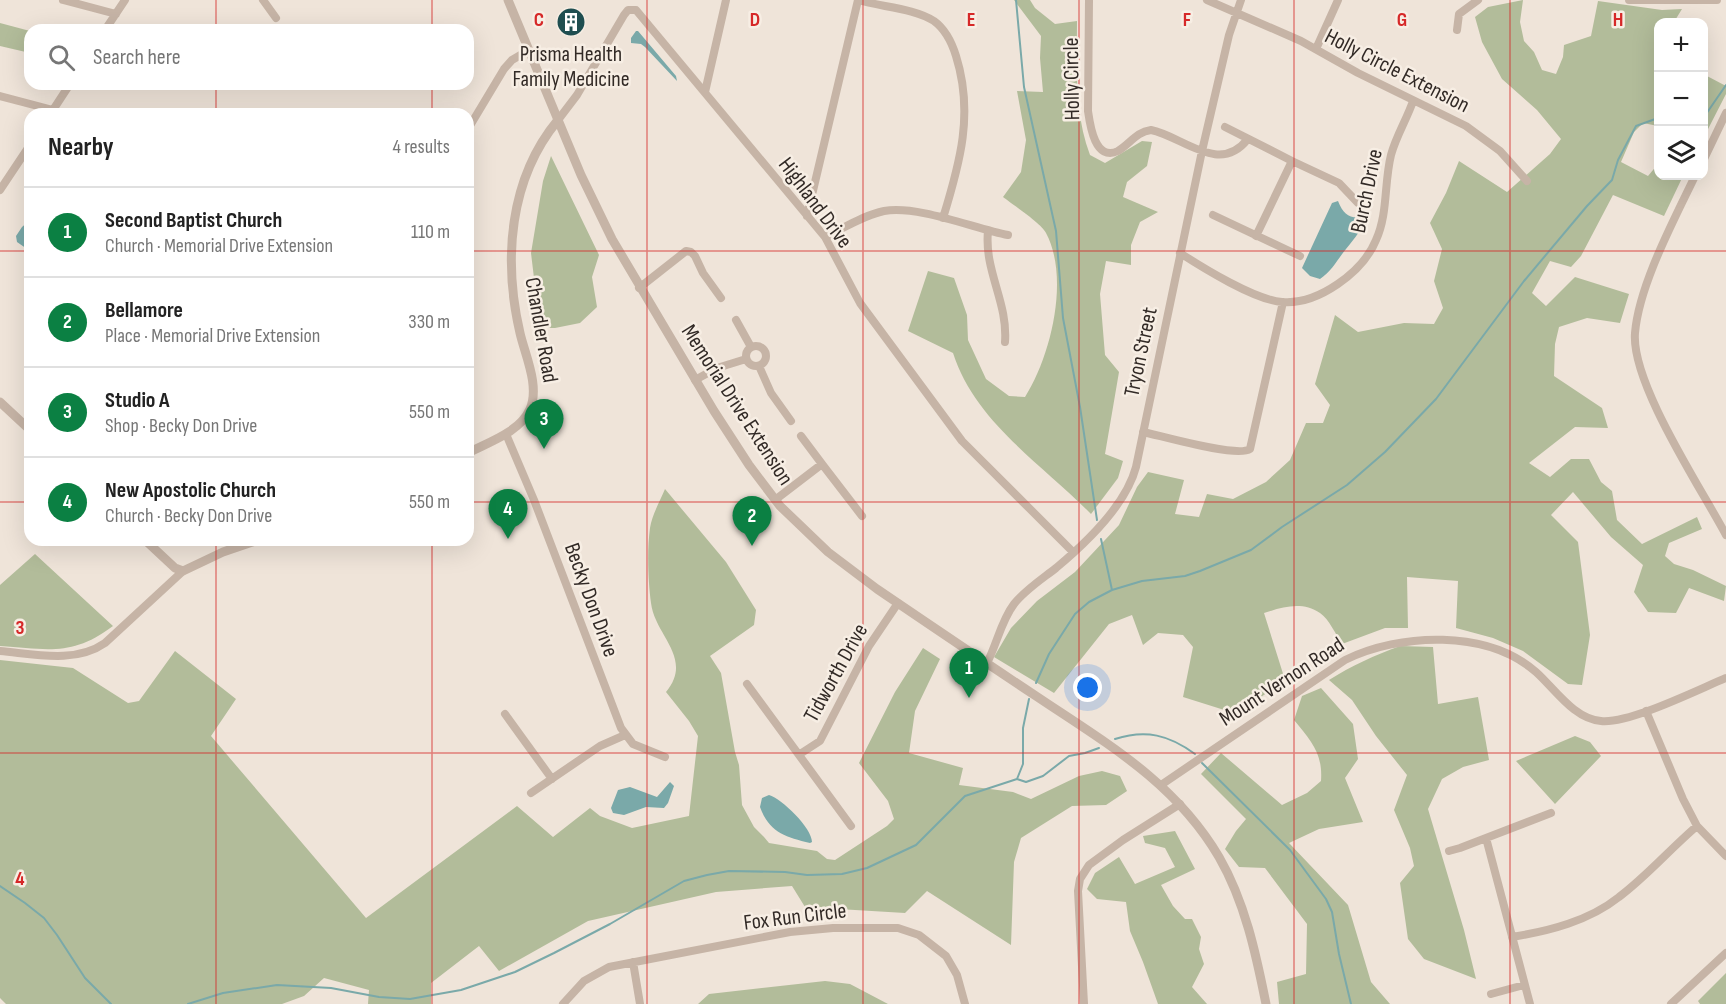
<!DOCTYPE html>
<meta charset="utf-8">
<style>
:root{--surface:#fff;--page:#f2f2f2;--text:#222;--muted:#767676;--line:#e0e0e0;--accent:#0b8043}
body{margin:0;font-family:"Sofia Sans Condensed",sans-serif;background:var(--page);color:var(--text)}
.controls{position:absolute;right:18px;top:18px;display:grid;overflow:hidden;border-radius:12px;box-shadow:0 6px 24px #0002}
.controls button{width:54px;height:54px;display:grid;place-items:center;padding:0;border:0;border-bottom:2px solid var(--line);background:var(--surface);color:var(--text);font:30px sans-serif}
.you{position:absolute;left:1088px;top:688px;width:21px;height:21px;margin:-15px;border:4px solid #fff;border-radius:50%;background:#1a73e8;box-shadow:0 0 0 9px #1a73e833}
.badge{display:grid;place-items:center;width:39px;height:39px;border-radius:50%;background:var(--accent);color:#fff;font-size:20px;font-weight:700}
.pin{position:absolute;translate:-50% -50px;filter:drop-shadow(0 2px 3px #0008)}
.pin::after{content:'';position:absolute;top:32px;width:21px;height:18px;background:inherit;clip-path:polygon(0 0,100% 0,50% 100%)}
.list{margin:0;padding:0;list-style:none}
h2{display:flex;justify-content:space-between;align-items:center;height:78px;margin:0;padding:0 24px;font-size:26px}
h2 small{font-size:20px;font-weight:400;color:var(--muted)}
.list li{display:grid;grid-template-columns:39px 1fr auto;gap:18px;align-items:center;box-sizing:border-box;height:90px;padding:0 24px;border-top:2px solid var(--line)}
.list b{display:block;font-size:22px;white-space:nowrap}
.list p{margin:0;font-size:20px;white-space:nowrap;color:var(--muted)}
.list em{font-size:20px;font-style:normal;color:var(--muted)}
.icon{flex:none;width:33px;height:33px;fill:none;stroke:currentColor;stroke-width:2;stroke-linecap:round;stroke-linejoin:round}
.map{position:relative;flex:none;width:1726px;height:1004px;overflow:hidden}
.search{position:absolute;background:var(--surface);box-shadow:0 6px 24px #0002;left:24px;top:24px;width:450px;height:66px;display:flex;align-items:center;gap:15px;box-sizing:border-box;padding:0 21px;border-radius:18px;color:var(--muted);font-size:22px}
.panel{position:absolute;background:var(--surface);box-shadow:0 6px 24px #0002;left:24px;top:108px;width:450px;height:438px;border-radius:18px}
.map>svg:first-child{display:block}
.green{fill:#b2bc9a}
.water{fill:#7aa9a9}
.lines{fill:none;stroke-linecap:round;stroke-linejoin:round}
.stream{stroke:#7aa9a9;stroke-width:2}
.minor{stroke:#c6b4a6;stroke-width:8}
.tertiary{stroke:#c6b4a6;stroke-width:9}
.grid{fill:none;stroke:#d62828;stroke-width:1.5;stroke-opacity:0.55}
.labels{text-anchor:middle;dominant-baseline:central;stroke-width:5;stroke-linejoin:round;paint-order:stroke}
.poi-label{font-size:22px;fill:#322a26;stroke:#f7eee4}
.street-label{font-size:22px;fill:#322a26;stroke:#f7eee4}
.grid-label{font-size:20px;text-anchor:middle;font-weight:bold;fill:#d62828;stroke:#f7eee4;stroke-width:5;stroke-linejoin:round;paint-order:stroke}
</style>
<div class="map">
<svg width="1726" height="1004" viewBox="0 0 1726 1004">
<rect width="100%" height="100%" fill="#efe4d9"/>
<path class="green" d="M1014 0H1030L1035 8 1055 24 1077 21C1077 66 1074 113 1090 155L1105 163 1142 141 1152 142 1147 166 1127 182 1123 197 1158 212 1140 222 1131 245V265L1106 261 1100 294 1105 355 1119 372 1105 454 1123 461 1118 478 1091 514C1043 465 975 422 953 353L908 331 928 271 954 278 967 315 968 340 986 379 1009 396 1025 397C1051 356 1070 278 1046 233 1042 224 1012 204 1003 197L1021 172 1026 140 1017 91 1043 92 1040 58 1041 36Z
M1523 0 1520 22 1524 41 1534 52 1542 70 1556 74 1563 57 1564 45 1591 36 1598 1 1662 10 1682 9 1674 22H1658V126L1643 123 1634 132 1621 162 1648 176 1658 164V176H1683L1664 216 1613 195 1581 256 1571 267 1550 261 1532 293 1546 306 1575 277 1629 294 1620 323 1587 318 1559 327 1555 344 1554 376 1602 408 1608 428 1575 427 1529 463 1550 477 1571 459H1589L1601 482 1612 491 1617 520 1642 544 1697 517 1702 529 1669 543 1665 556 1674 564 1693 570 1726 586 1724 601 1689 588 1676 613 1648 612 1634 592 1643 565 1611 537 1573 492 1551 515 1578 542 1590 635 1582 685 1568 684 1523 651 1493 638 1456 628 1458 581 1407 577 1408 628H1385L1342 644C1336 635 1329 619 1320 613 1302 601 1283 607 1264 613L1285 680 1237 714 1183 697 1193 647 1183 635 1158 633 1143 645 1132 615 1109 624 1054 693 994 657 1011 628 1037 601 1075 572 1119 525 1137 487 1148 472 1184 480 1175 514 1199 517 1207 494 1233 499 1266 482 1290 460 1306 423H1323L1330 405 1315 384 1335 315 1358 332 1404 323 1434 324 1443 308 1434 281 1442 249 1430 223 1446 193 1459 161 1507 192 1550 154 1561 139 1537 110 1502 79 1482 42 1475 17 1488 7Z
M0 23 30 31V53L0 46Z
M1707 76 1726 86V94L1706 133H1704V83Z
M551 156 599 255 592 277 597 307 580 323 555 328H540L531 253 543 181Z
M665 489 726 562 756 610 754 625 710 656 721 673 735 752 739 765 742 805 754 827 764 837 769 843 817 851 827 859 835 860 887 826 894 819 888 801 859 763 895 692 923 648 940 659 915 711 909 753 963 768 959 785 1013 792 1031 799 1079 776 1102 771 1120 776 1127 791 1106 805 1072 806 1021 838 1014 862 1011 945 927 891 905 913 805 907 792 886 716 892 588 921 499 971 479 946 431 983V1004H368L369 990 324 978 304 996 282 1004H6L0 998V660L73 668 128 703 139 701 175 651 236 699 211 736 366 918 517 806 553 837 590 808 600 816 632 828 689 816 698 736 689 721 666 692C694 658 655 636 651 603 648 581 647 550 650 528 652 515 660 501 665 489Z
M35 554 113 626C72 657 47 649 0 646V585Z
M1400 646 1433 647 1438 704 1478 697 1489 760 1463 767 1442 779 1428 809 1464 930 1476 979 1424 959 1408 939 1400 883 1414 866 1410 848 1394 810 1407 775 1376 736 1352 700 1329 680C1351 666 1375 655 1400 646Z
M1321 688 1353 724 1358 759 1345 778 1363 822 1319 829 1289 843 1348 905 1371 982 1390 1004H1279L1277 982 1306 974 1307 924 1265 868 1239 867 1225 849 1236 831 1246 819 1201 774 1221 753 1282 805 1307 793 1321 781C1323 753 1311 741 1294 720L1302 696Z
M1575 736 1590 742 1601 756 1555 804 1516 761Z
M1175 831 1195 869 1161 885 1173 906 1185 919H1192L1201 937 1199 949 1204 964 1192 987 1207 1004H1158L1143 962 1130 931 1126 902 1097 899 1087 889 1095 873 1119 857 1135 884 1175 867 1165 848 1145 843 1143 836Z
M1726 973V1004H1700L1698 1001Z
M825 981 850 984 888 1004H698L709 994Z"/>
<path class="water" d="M636 31H638L676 76 677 81 645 47 641 44 631 43V38Z
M1338 201C1344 216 1351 220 1368 216 1362 229 1355 238 1346 249 1337 260 1332 271 1320 279L1310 276 1302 268 1332 203Z
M30 220V251L17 242 16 236 22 227Z
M670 782 674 786 668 803 664 808 646 807 624 815 613 813 611 808 618 790 630 787 657 797Z
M769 795C782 799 812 828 812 842L810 843C785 837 769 832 760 807L762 798Z"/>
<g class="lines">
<path class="stream" d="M1016 0 1024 87 1056 231 1063 318 1080 407 1097 520
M1704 117 1726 85
M1101 539 1112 590
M1036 683 1049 654 1075 614 1089 602 1112 590 1142 581 1185 576 1200 571 1251 550 1282 527 1347 485 1385 452 1436 399 1524 281 1587 206 1612 180 1618 160 1636 126 1658 118
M1115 739C1146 729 1169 735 1195 754
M1202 763 1290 850 1326 899 1332 912 1339 954 1351 1004
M1017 779 1023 764V728L1029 699
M0 886 25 903 44 918 57 935 85 978 111 1004
M188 1004 223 993 277 985 331 988 379 997 410 999 461 990 515 972 554 953 610 924 684 881 707 875 729 871 785 872 807 875 842 874 867 868 916 845 965 796 1017 779 1026 782 1043 776 1069 756 1085 753 1099 748"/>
<path class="minor" d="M63 0 116 14
M263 0 276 18
M858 0C881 7 914 8 934 21 945 29 952 43 956 56 974 113 960 163 943 218
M1089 0 1088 111C1090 125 1095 162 1118 151 1130 144 1136 132 1151 130 1182 136 1219 175 1247 140
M1207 0 1301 41 1358 73 1466 126 1500 151 1527 181
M1629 0H1717
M105 30 125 0
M1457 30 1459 14 1478 0
M1316 49 1338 0
M705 92 726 0
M0 96 53 110
M51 113 70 84
M558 120 577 95 624 15 628 10H636L825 237 860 303 962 441 1073 552
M1225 127 1292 161 1339 183 1358 203
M468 129 504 69 512 60 529 50
M1704 159 1726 113
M1695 176C1674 220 1639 285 1635 333 1631 383 1701 488 1726 535
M0 190 30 145
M1213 215 1300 256
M807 216 858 0
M988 231C984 271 1008 302 1005 342
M1256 236 1292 161
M825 237C844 228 864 215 884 211 918 205 973 228 1008 235
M1180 253C1203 268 1255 300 1282 302 1318 305 1363 272 1376 240 1388 214 1384 183 1391 155 1396 136 1407 119 1413 101
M639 288 686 251 691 252 695 256 703 273 721 298
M736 320 751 347
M746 356a10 10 0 1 1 20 0a10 10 0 1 1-20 0Z
M759 366 771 393 791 421
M695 380 717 368 746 359
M1143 432C1162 436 1237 458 1250 449L1283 302
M506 434 534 500 621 728 633 744 665 757
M801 436 822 464
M775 500 822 464 862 516
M0 651C34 654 75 664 105 643L183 571
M987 663C997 644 1001 621 1014 604 1025 590 1042 579 1056 568 1086 543 1126 505 1136 467L1202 151 1229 35 1241 0
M747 684 851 826
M1646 711 1683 799 1697 826 1726 856
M505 714 552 779
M800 754 820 741 869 646 898 603
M1161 785 1345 660C1400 633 1487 629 1536 672 1555 689 1574 719 1601 721 1629 724 1697 690 1726 678
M531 793 600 746 625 735
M1486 838 1530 1004
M1449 851 1460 848 1551 813
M1512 937C1549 931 1589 921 1619 897 1647 876 1670 849 1697 826
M633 962 640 1004
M1491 994 1524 985
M563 1004 584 981 609 967 790 932 833 928H898L919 935 946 956 957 975 965 1004
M1084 1004 1078 891 1080 879 1089 865 1123 840 1180 804
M1671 1004 1726 953"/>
<path class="tertiary" d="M508 0 581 175 612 239 714 411 749 465 780 506 828 552 877 589C930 625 983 661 1036 696 1106 743 1175 782 1219 857 1245 902 1256 954 1266 1004
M0 402 30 430
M468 453C489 442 520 432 530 409 540 386 525 355 520 333 503 260 509 179 558 120
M145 540 175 568 183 571 223 552 258 540"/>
</g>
<path class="grid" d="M216 0V30M432 0V30M647 0V1004M863 0V1004M1079 0V1004M1294 0V1004M1510 0V1004M216 84V114M432 84V114M0 251H30M468 251H1726M0 502H30M468 502H1726M216 540V1004M432 540V1004M0 753H1726"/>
<defs>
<g id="building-disc" transform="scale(1.5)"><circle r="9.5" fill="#1f4e50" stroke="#f7eee4"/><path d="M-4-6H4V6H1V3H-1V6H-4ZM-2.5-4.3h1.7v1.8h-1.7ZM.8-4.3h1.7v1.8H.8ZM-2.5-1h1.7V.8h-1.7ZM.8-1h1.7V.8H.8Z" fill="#fff"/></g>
</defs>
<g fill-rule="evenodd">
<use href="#building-disc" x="571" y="22"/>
</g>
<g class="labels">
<g class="poi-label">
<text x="571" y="54">Prisma Health<tspan x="571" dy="25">Family Medicine</tspan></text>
</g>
<g class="street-label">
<text transform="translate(1397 71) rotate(27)">Holly Circle Extension</text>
<text transform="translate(1072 79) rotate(-91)">Holly Circle</text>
<text transform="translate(1367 191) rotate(-78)">Burch Drive</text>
<text transform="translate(815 203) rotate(53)">Highland Drive</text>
<text transform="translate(541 330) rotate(80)">Chandler Road</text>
<text transform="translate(1141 352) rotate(-78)">Tryon Street</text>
<text transform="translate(737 405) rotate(57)">Memorial Drive Extension</text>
<text transform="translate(591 600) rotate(70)">Becky Don Drive</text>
<text transform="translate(836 673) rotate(-61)">Tidworth Drive</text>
<text transform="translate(1282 682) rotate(-33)">Mount Vernon Road</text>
<text transform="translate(795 917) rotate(-7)">Fox Run Circle</text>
</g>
</g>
<g class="grid-label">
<text x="539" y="26">C</text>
<text x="755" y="26">D</text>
<text x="971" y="26">E</text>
<text x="1187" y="26">F</text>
<text x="1402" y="26">G</text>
<text x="1618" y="26">H</text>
<text x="20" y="634">3</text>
<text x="20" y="885">4</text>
</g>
</svg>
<div class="controls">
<button>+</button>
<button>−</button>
<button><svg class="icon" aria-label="layers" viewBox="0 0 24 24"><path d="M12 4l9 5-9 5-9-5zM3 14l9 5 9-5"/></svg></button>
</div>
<div class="you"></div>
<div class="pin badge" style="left:969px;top:698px">1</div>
<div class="pin badge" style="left:752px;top:546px">2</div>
<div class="pin badge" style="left:544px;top:449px">3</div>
<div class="pin badge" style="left:508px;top:539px">4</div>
<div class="search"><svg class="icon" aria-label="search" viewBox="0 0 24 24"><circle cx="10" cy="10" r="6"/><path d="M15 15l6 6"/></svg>Search here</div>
<section class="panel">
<h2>Nearby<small>4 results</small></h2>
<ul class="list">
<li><span class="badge">1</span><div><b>Second Baptist Church</b><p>Church · Memorial Drive Extension</p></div><em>110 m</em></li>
<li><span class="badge">2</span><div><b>Bellamore</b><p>Place · Memorial Drive Extension</p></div><em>330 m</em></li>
<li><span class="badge">3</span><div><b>Studio A</b><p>Shop · Becky Don Drive</p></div><em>550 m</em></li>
<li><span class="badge">4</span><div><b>New Apostolic Church</b><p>Church · Becky Don Drive</p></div><em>550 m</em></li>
</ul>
</section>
</div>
